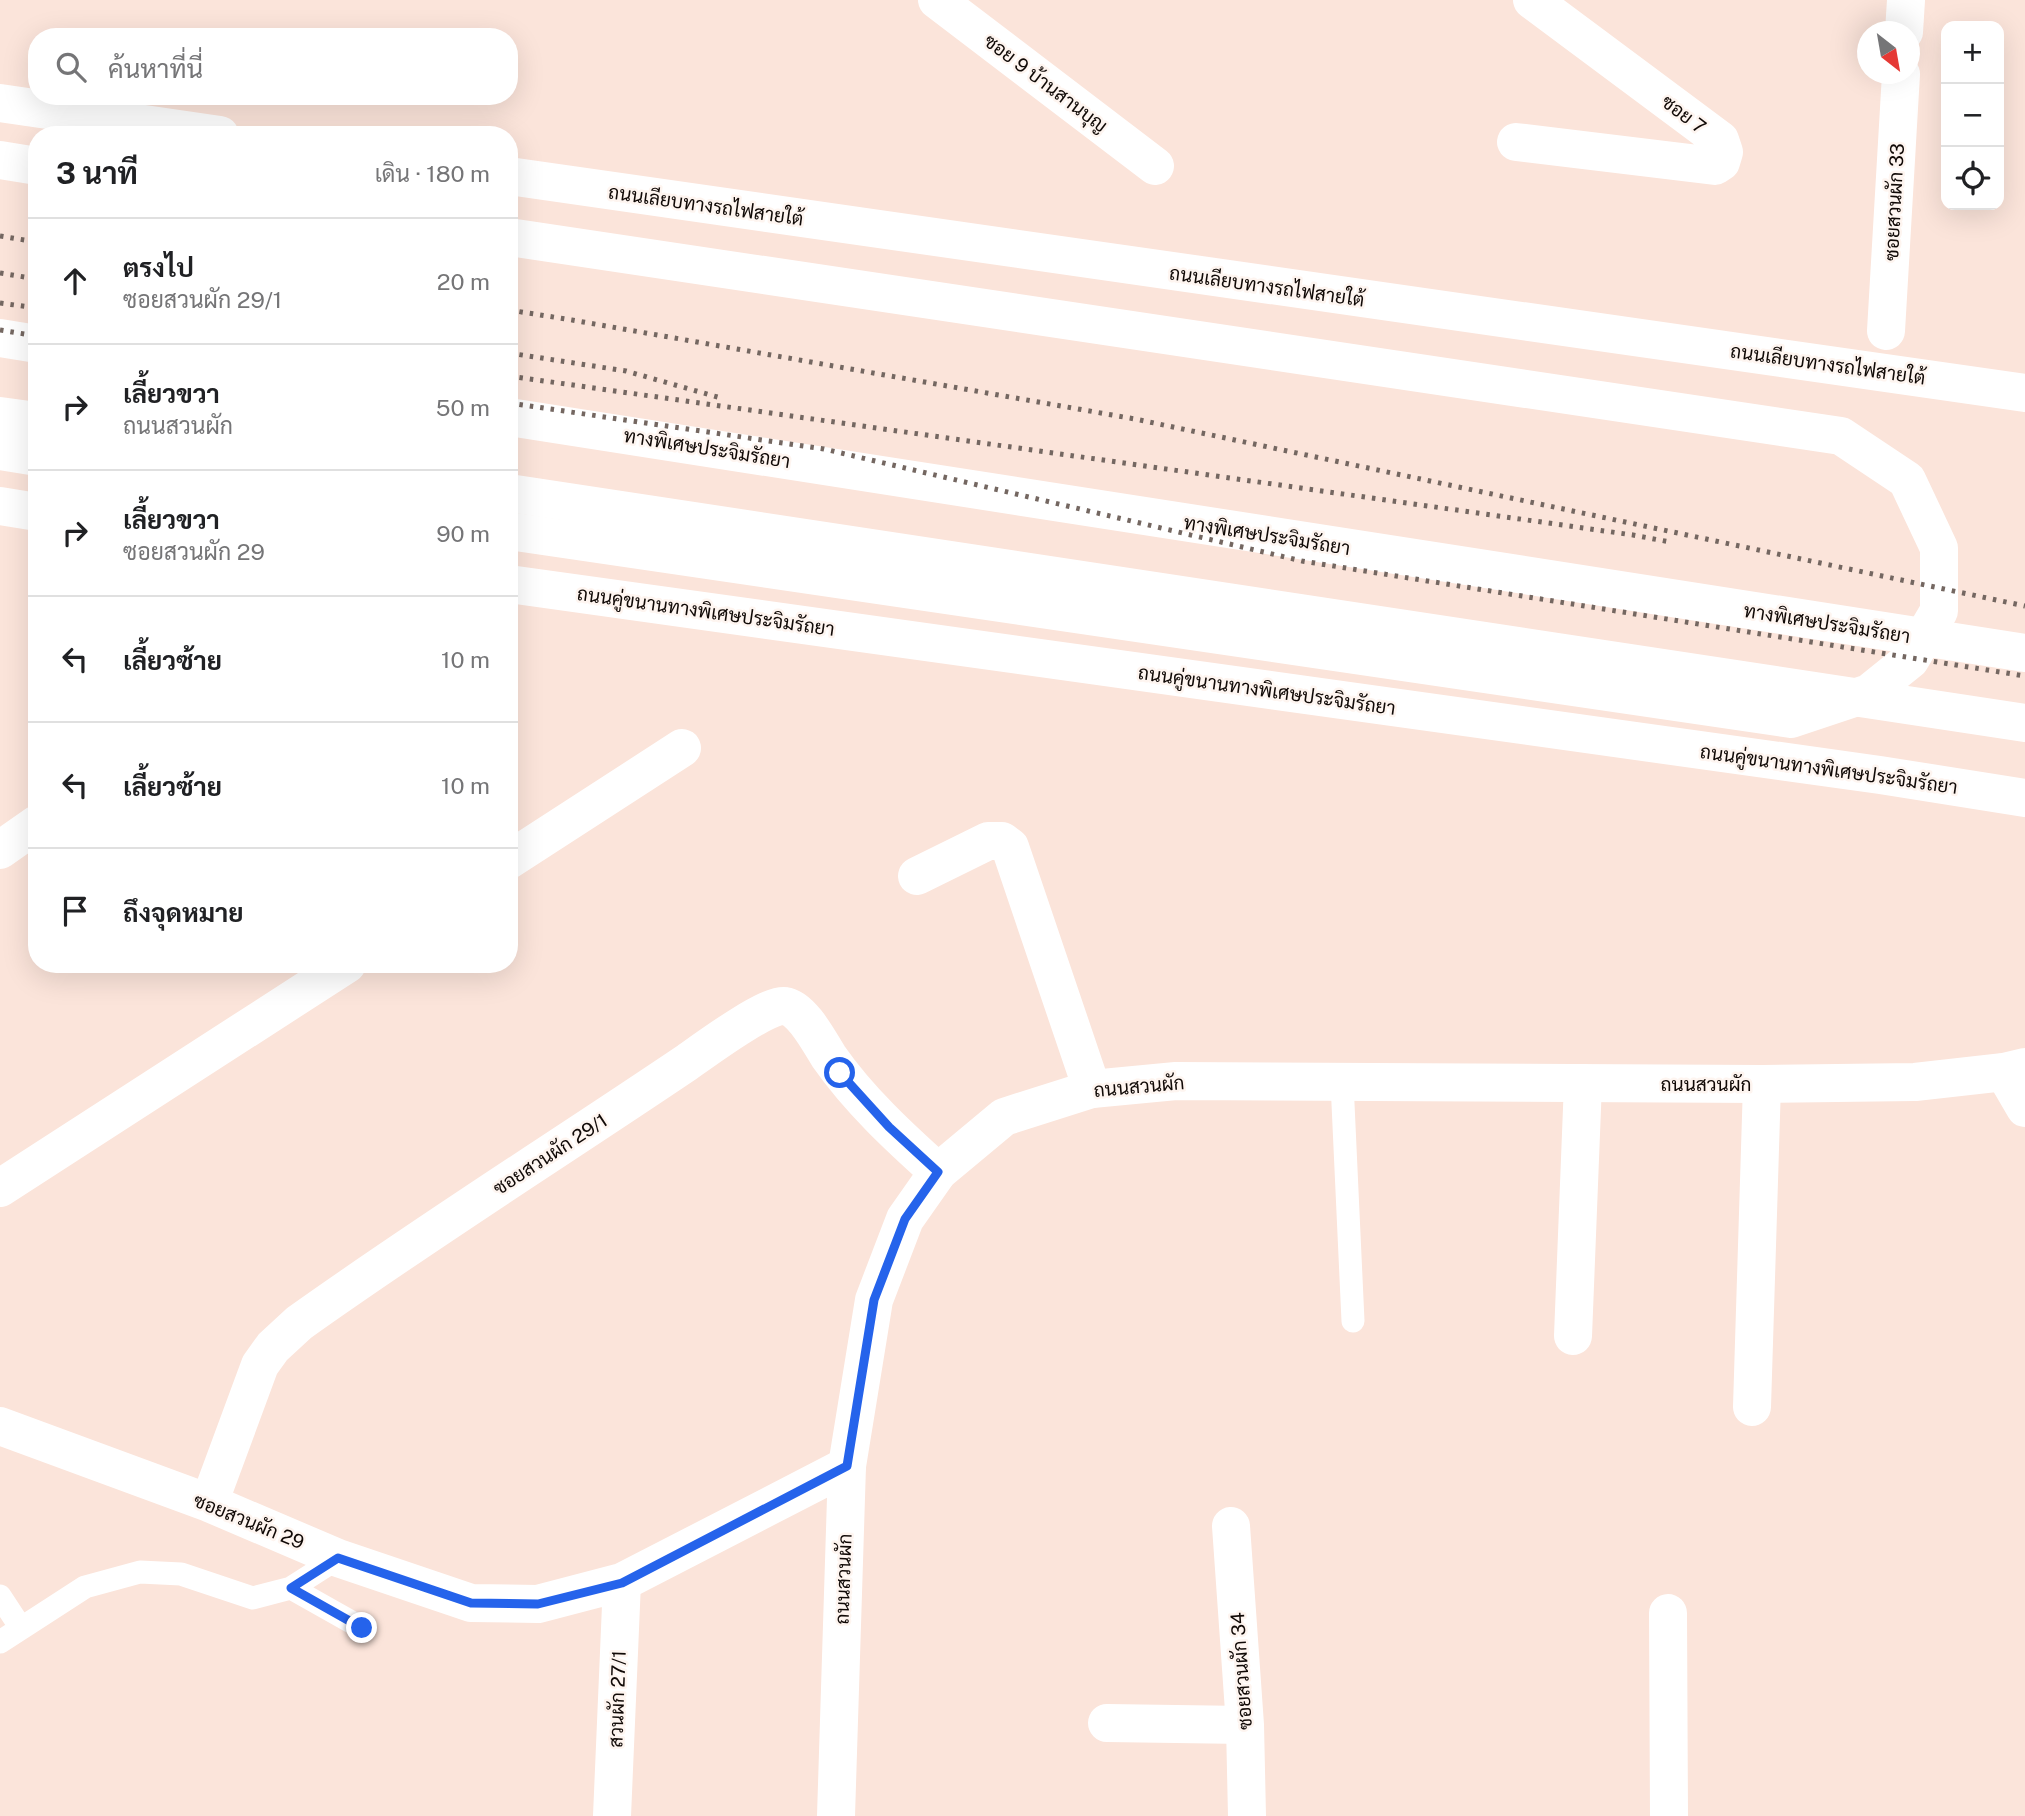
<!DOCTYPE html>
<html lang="th">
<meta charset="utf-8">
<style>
:root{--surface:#fff;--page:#f2f2f2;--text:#202124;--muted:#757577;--line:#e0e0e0}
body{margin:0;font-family:"Public Sans",Sarabun,sans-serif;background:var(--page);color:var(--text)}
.controls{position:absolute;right:21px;top:21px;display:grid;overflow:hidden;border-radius:14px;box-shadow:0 7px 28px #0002}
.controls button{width:63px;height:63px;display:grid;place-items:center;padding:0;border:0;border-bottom:2px solid var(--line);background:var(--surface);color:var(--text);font:35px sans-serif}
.compass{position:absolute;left:1857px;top:21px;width:63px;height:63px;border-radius:50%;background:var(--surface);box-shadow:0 7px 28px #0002;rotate:149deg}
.stop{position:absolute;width:21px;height:21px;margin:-16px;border:5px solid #2563eb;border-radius:50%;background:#fff}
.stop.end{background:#2563eb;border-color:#fff;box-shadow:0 2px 7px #0008}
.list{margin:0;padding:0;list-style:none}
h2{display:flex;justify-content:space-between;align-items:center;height:91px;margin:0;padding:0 28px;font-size:30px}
h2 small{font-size:23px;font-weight:400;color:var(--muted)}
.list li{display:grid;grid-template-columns:46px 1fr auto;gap:21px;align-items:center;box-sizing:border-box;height:126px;padding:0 28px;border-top:2px solid var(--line)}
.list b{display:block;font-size:26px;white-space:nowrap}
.list p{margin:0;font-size:23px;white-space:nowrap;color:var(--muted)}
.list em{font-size:23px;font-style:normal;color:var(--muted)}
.icon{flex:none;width:38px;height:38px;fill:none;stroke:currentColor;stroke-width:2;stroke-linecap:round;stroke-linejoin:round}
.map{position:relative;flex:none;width:2025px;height:1816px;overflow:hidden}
.search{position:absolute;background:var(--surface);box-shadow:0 7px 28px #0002;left:28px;top:28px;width:490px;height:77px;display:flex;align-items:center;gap:18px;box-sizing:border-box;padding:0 24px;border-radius:28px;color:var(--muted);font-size:26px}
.panel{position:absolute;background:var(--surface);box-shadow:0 7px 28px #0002;left:28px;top:126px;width:490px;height:847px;border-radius:28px}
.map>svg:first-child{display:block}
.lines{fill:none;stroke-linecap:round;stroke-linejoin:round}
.lane{stroke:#fff;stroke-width:23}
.street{stroke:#fff;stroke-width:38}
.secondary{stroke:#fff;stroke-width:38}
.highway{stroke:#fff;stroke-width:38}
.rail{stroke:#746761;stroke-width:5;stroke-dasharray:3.5 7;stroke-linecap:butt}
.route{stroke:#2563eb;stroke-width:9}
.labels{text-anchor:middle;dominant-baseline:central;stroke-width:5;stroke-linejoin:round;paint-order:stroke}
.street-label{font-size:19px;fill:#100906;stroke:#fef5f0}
</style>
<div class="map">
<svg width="2025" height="1816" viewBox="0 0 2025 1816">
<rect width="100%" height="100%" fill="#fbe4da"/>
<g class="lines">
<path class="lane" d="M1342 1082 1353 1321
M291 1588 362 1628
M0 1596 21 1628
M0 1642 85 1587 140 1572 181 1574 253 1598 291 1588 338 1558"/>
<path class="street" d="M937 0 1155 166
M1904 32 1906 0
M1516 142 1715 166 1721 162 1724 152 1720 140 1532 0
M1886 331 1901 74
M0 850 37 824
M509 860 682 748
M917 876 988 841H1002L1010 847 1092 1089
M2004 1072 2025 1108
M0 1188 347 964
M1573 1336 1583 1083
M1752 1407 1762 1084
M0 1426 209 1503 338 1558 471 1603 538 1604 622 1582 847 1466
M209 1503 260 1365 273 1347 299 1323C425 1233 557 1150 686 1063 703 1051 768 1003 785 1006 802 1008 820 1043 829 1057 859 1100 899 1137 938 1172
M1231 1526 1245 1725 1247 1816
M1668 1613 1669 1816
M1107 1723 1245 1725
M612 1816 622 1582"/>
<path class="secondary" d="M0 103 220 135
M0 160 37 166
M509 176 2025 393
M509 237 1841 436 1907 480 1939 548V611L1910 660 1869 693 1791 719 509 531
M0 451 37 457
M0 506 37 512
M509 584 1880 775 2025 798
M836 1816 847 1466 874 1300 905 1219 938 1172 1004 1117 1092 1089 1176 1081 1762 1084 1915 1082 2004 1072 2025 1067"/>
<path class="highway" d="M0 338 37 344
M0 416 37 421
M509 417 2025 653
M509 493 2025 723"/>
<path class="rail" d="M0 236 37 242
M0 273 37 279
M0 303 37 308
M509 310 572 320 1135 419 2025 606
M0 330 37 336
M509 353 626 371 721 398
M509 376 1633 535 1670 542
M509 403 824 449 1302 561 2025 676"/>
</g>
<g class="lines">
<path class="route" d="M362 1628 291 1588 338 1558 471 1603 538 1604 622 1583 847 1466 874 1300 905 1219 938 1172 889 1127 840 1073"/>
</g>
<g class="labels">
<g class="street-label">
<text transform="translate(1046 83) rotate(37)">ซอย 9 บ้านสานบุญ</text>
<text transform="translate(1684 114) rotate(37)">ซอย 7</text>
<text transform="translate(1894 202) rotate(-87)">ซอยสวนผัก 33</text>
<text transform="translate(706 205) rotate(8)">ถนนเลียบทางรถไฟสายใต้</text>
<text transform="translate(1267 286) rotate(8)">ถนนเลียบทางรถไฟสายใต้</text>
<text transform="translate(1828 364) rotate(8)">ถนนเลียบทางรถไฟสายใต้</text>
<text transform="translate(707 448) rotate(9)">ทางพิเศษประจิมรัถยา</text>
<text transform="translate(1267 535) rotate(9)">ทางพิเศษประจิมรัถยา</text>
<text transform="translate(706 611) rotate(8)">ถนนคู่ขนานทางพิเศษประจิมรัถยา</text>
<text transform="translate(1827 623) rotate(9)">ทางพิเศษประจิมรัถยา</text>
<text transform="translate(1267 690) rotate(8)">ถนนคู่ขนานทางพิเศษประจิมรัถยา</text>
<text transform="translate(1829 769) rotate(8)">ถนนคู่ขนานทางพิเศษประจิมรัถยา</text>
<text x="1706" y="1084">ถนนสวนผัก</text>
<text transform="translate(1139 1086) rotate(-5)">ถนนสวนผัก</text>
<text transform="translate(550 1154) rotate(-33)">ซอยสวนผัก 29/1</text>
<text transform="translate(249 1521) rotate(22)">ซอยสวนผัก 29</text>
<text transform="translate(843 1579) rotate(-88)">ถนนสวนผัก</text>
<text transform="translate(1241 1671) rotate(-94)">ซอยสวนผัก 34</text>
<text transform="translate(617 1699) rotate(-88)">สวนผัก 27/1</text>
</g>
</g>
</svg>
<div class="controls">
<button>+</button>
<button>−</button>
<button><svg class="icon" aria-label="locate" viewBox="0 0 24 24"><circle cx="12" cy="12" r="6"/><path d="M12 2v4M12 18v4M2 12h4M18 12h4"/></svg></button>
</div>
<svg class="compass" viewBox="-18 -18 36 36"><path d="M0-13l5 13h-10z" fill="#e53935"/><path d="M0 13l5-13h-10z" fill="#757577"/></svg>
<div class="stop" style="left:840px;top:1073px"></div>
<div class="stop end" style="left:362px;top:1628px"></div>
<div class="search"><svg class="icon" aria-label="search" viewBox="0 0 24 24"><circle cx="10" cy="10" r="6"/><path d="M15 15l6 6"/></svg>ค้นหาที่นี่</div>
<section class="panel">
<h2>3 นาที<small>เดิน · 180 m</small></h2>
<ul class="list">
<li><svg class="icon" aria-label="ahead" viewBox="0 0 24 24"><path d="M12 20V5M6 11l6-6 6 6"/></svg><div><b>ตรงไป</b><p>ซอยสวนผัก 29/1</p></div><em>20 m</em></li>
<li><svg class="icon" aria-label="right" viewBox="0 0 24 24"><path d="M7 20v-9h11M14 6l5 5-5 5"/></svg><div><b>เลี้ยวขวา</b><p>ถนนสวนผัก</p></div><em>50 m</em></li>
<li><svg class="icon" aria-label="right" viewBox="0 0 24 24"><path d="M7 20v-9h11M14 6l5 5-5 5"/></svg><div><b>เลี้ยวขวา</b><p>ซอยสวนผัก 29</p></div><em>90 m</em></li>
<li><svg class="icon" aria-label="left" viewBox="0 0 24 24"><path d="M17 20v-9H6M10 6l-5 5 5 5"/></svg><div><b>เลี้ยวซ้าย</b></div><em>10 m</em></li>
<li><svg class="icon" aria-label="left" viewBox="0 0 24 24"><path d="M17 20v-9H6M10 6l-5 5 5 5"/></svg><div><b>เลี้ยวซ้าย</b></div><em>10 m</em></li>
<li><svg class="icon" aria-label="arrive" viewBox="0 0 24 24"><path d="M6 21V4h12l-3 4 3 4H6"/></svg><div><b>ถึงจุดหมาย</b></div></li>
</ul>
</section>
</div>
